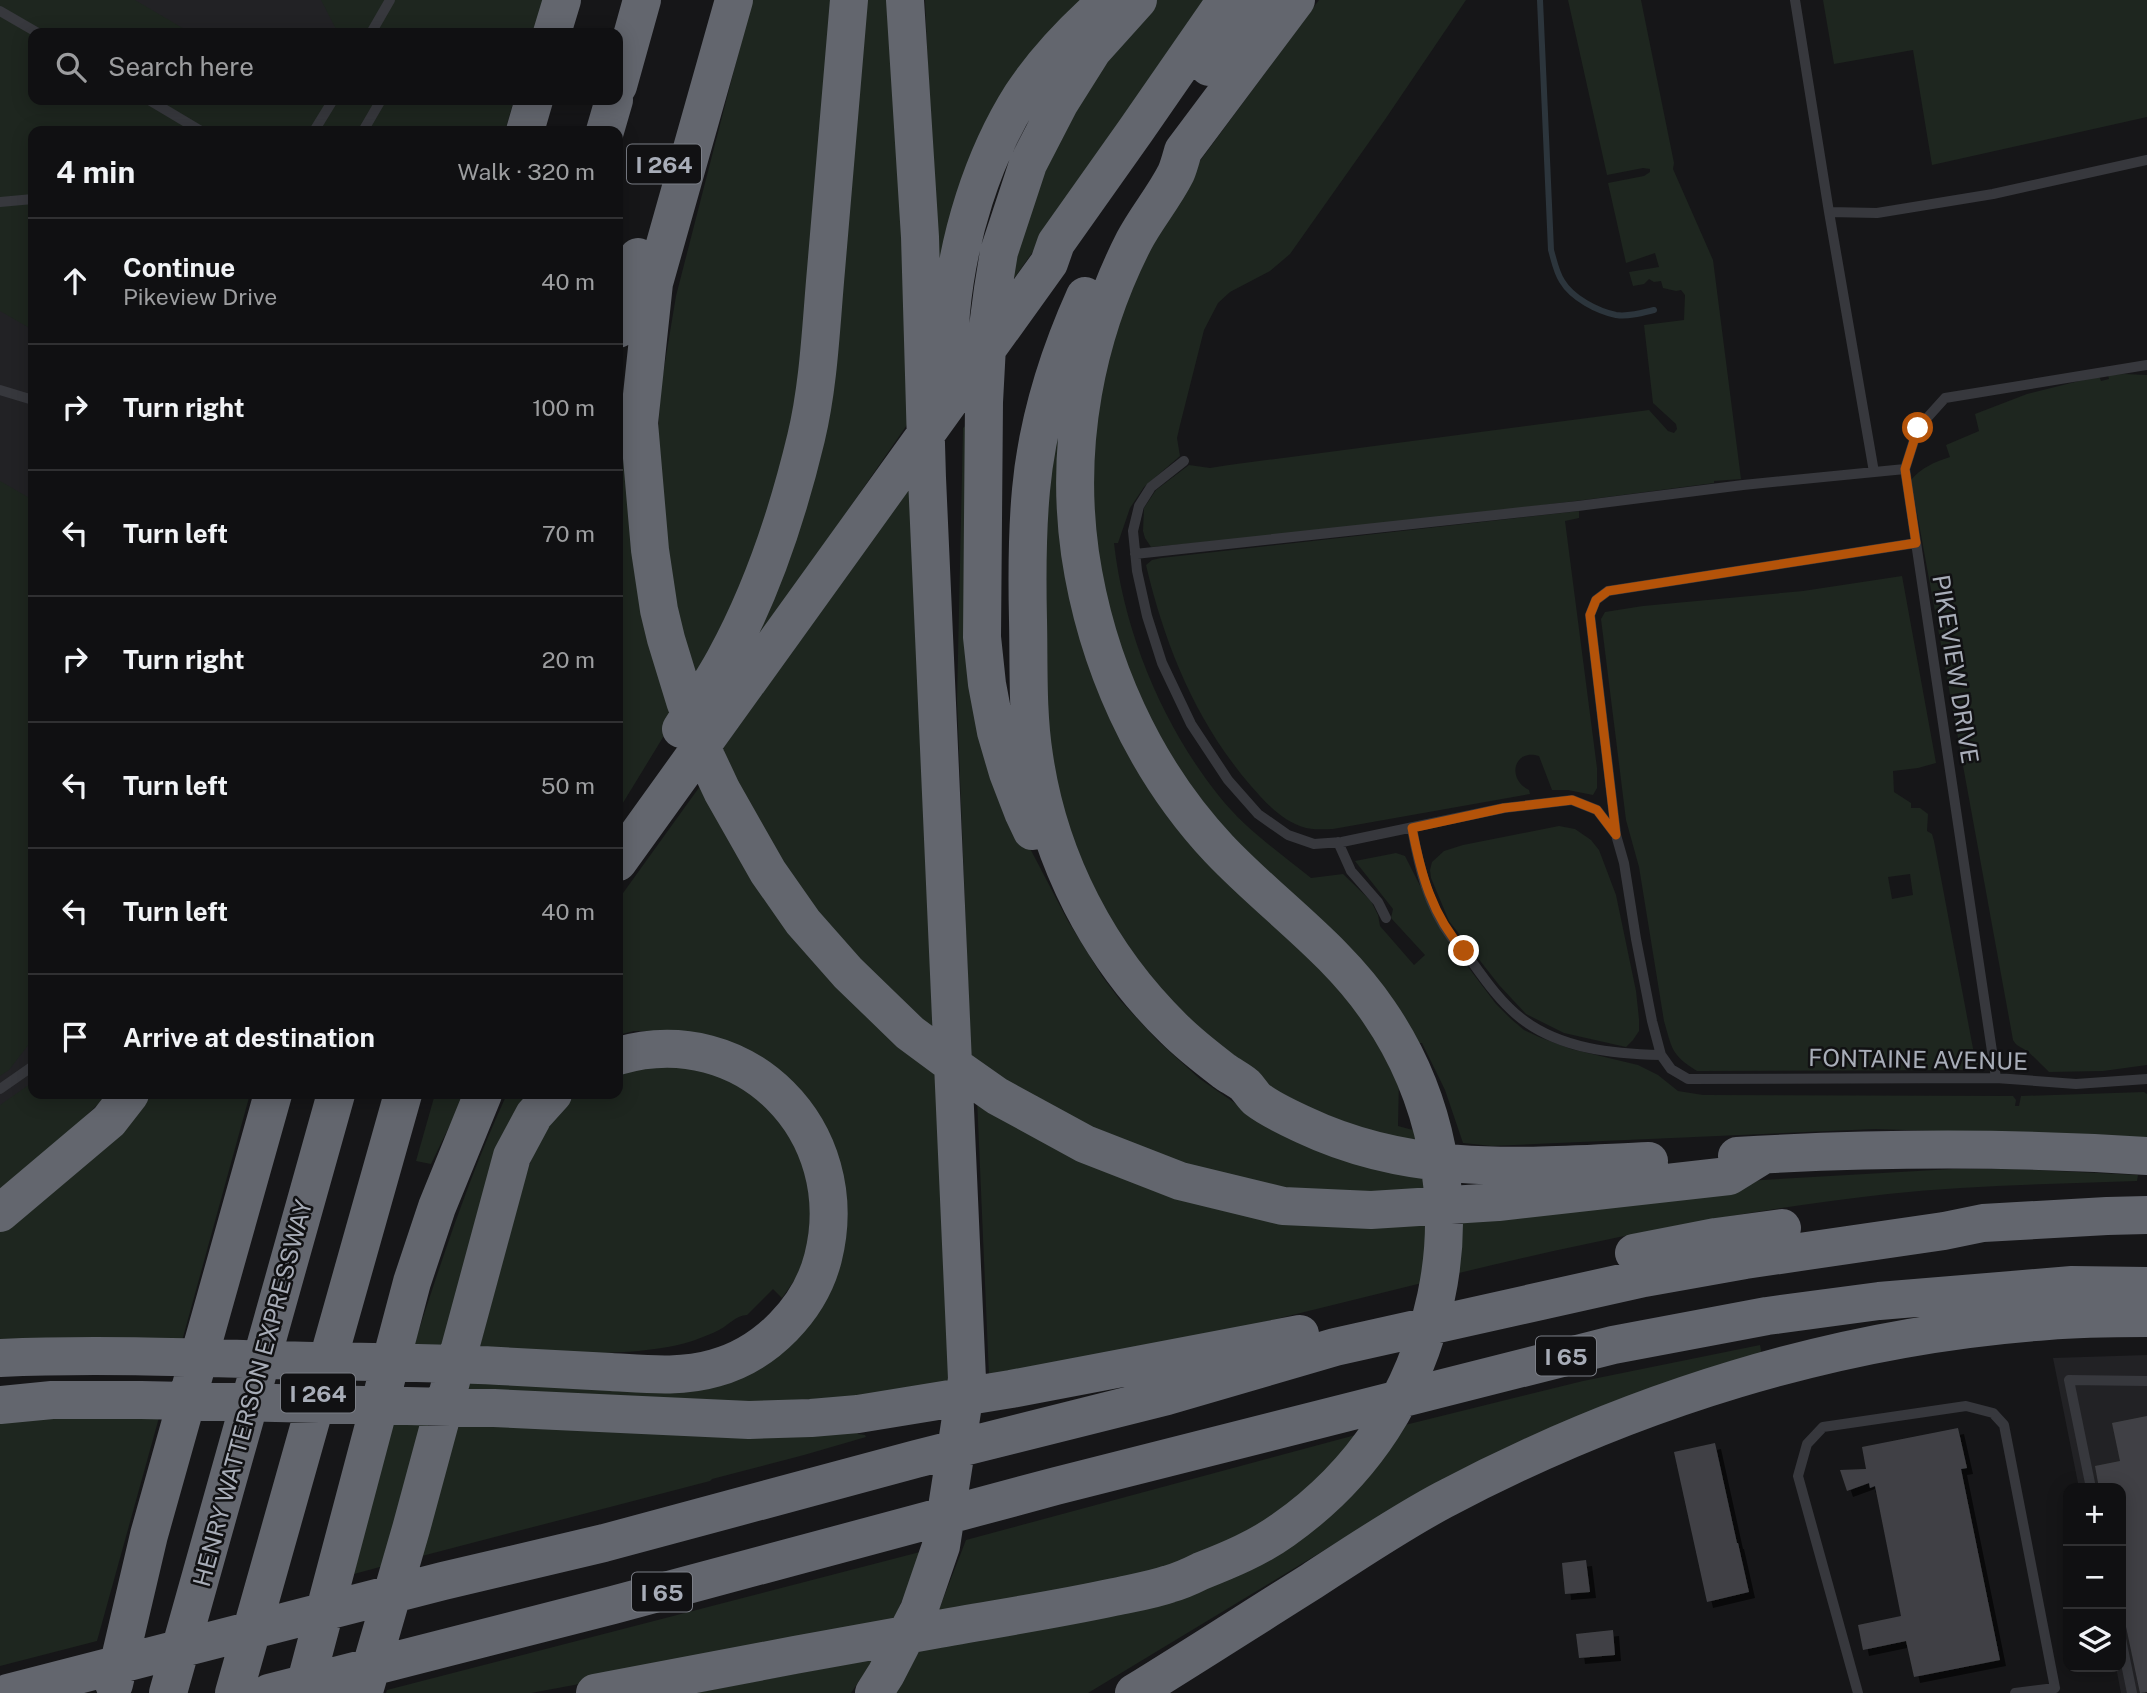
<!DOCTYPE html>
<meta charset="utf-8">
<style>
:root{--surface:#101012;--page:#1e1e20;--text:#f1f3f6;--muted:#9c9d9f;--line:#303032}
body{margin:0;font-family:"Public Sans",sans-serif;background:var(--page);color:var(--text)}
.controls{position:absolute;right:21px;bottom:21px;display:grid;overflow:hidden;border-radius:14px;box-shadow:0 4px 18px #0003}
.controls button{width:63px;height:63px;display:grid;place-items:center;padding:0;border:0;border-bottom:2px solid var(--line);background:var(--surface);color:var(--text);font:35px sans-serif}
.stop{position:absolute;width:21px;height:21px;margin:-16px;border:5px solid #b45309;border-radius:50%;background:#fff}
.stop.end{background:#b45309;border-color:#fff;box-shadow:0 2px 7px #0008}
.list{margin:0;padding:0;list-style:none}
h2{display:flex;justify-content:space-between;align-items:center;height:91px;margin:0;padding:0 28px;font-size:30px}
h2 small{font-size:23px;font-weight:400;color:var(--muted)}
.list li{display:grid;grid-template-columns:46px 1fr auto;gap:21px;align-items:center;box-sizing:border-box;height:126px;padding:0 28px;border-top:2px solid var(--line)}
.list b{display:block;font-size:26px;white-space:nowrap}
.list p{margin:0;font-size:23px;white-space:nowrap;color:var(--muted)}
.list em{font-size:23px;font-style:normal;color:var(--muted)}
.icon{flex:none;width:38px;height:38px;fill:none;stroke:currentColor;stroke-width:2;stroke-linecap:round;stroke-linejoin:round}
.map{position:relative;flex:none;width:2147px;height:1693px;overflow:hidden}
.search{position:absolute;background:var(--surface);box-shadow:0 4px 18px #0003;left:28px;top:28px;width:595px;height:77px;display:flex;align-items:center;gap:18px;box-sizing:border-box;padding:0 24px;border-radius:14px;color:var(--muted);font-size:26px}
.panel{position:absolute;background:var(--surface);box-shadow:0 4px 18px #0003;left:28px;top:126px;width:595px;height:973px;border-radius:14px}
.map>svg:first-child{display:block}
.built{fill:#222225}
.green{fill:#1e261f;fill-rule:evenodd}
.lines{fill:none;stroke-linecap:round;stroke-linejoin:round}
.stream{stroke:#2c353c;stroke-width:6}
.building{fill:#404145;filter:url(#shadow)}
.service{stroke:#37383d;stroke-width:10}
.motorway{stroke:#63666e;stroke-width:38}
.route{stroke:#b45309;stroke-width:9}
.labels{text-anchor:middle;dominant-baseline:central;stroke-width:5;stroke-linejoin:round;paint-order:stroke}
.shield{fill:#111113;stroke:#7b7e86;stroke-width:2}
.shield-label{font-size:23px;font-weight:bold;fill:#a8adb8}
.street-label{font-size:24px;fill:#a8adb8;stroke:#111113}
</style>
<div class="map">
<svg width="2147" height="1693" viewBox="0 0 2147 1693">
<defs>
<filter id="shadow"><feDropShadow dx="6" dy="6" stdDeviation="0" flood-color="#0009"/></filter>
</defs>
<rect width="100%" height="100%" fill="#161618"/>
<path class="built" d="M0 0H523L515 33H33V100H499L33 131V1094L0 1127Z
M2147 1355V1693H2121L2116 1667H2121V1488H2079L2053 1358Z"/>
<path class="green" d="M0 0H135L191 33H33V100H514L505 131H33V330L0 311Z
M321 0H544L534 33H338Z
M752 0H840L818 253 778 507 696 684 672 601 658 431 661 386 676 296Z
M866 0H893L909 422 736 672 763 613Z
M925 0H1090L937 275Z
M1153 0H1212L1010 284 1022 228 1065 119Z
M1319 0H1466L1384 121 1290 254 1270 271 1230 292 1218 303 1204 330 1180 425 1177 438 1180 456 1144 487 1130 508 1118 543H1114C1124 633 1163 726 1219 796 1244 828 1280 853 1311 878L1343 874 1371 901 1378 915 1380 926 1414 965 1425 955 1391 918 1393 909 1355 861 1396 853 1405 856 1447 939 1496 1004 1511 1019 1524 1030 1539 1037 1571 1049 1638 1065 1658 1075 1678 1091 1703 1095 2013 1096 2016 1100 2015 1106H2019L2021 1096 2144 1092 2147 1094V1138L1875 1129 1492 1146 1463 1143 1445 1090 1422 1043H1419L1191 791 1132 686 1104 599 1089 476 1091 434 1117 311 1180 188Z
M1568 0H1641L1674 163 1673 169 1713 260 1741 479 1714 481V483C1527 508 1339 531 1151 547L1145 538 1143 531 1144 508 1156 490 1189 465 1210 468 1229 465 1649 410 1668 431 1674 433 1677 429 1676 424 1653 403 1644 325 1684 320 1685 295 1681 290 1676 291 1663 288 1661 281 1654 282 1649 279 1644 284 1633 286 1629 272 1659 267 1655 253 1626 263 1608 183 1644 176 1650 172V169L1643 168 1607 175Z
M1823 0H2147V117L1932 165 1913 50 1834 64Z
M1083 345 1095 663 1338 975 1399 1079 1398 1126 1420 1132 1423 1143 1366 1130 1312 1109 1258 1081 1161 999 1084 882 1046 745V478Z
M2124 374 2147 375V1065L2103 1071 2049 1072C2047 1070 2029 1052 2027 1051 2020 1046 2017 1047 2013 1040L1911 480C1921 468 1934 462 1950 457L1946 445 1979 431 1975 414 2027 394 2099 376 2101 381 2109 379 2108 375Z
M630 394 676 716 618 811V435Z
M972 420 1024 837 1068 921 1102 976 1120 1000 1158 1041 1200 1079 1245 1110 1429 1176 1430 1195 1297 1190 1200 1170 1070 1121 971 1059 957 701 963 428Z
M0 481 33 500V1039L9 1070 0 1076Z
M911 484 933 1030 844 945 784 868 721 751Z
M1579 511V518L1565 521 1597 768V788L1593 795 1568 790H1552L1539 756C1514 748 1506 779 1529 790L1530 794 1333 829C1324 829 1315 830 1306 828 1282 821 1267 804 1251 786 1196 722 1165 646 1146 565L1152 560 1161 558Z
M1902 576 1936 763 1918 768 1893 771 1894 792 1911 803V808H1920L1928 814 1927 831 1932 834 1934 841 1975 1059 1980 1065 1969 1070 1697 1071C1671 1055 1672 1048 1664 1021L1639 867 1626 820 1601 619 1605 612 1643 606 1803 591ZM1910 874 1913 895 1892 899 1888 877Z
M703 782 935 1068 951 1384C790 1412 628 1399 466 1394L470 1381 593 1379 800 1329 819 1116 806 1097 789 1079 663 1031H634L618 1035V900Z
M1559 826 1575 829 1591 840 1599 850 1616 895 1636 991 1639 1019V1031L1633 1040 1626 1047 1564 1033 1526 1014 1499 985 1449 921 1431 878 1430 870 1432 862 1444 851 1463 845Z
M656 1064 719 1072 771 1106 804 1159 814 1229 798 1275 782 1298 773 1289 747 1315C736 1315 729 1325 719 1330 703 1338 685 1344 668 1347 606 1358 541 1351 479 1349L525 1178 535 1149 549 1122 570 1100 580 1094H618V1073Z
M33 1082V1094H109L55 1145 0 1190V1105Z
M153 1094H250L182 1341 0 1345V1230L126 1124Z
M435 1094H465L431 1164 416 1161Z
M507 1094H529L446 1349 413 1348C441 1262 469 1176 507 1094Z
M977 1098 1033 1133 1431 1221 1426 1282 1219 1333 989 1376Z
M1952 1169H2014L2138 1175 2137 1181C2054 1184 1971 1185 1888 1194 1743 1210 1600 1239 1459 1273L1462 1217 1762 1180Z
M1760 1345 1762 1356 1389 1511 1088 1693H894L920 1650 1159 1598 1405 1425 1583 1381Z
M160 1414 97 1641 0 1666V1417Z
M392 1421 429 1422 391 1564 354 1574Z
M458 1423 857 1432 858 1434 865 1435 866 1437 804 1455 712 1479 710 1481 422 1556Z
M1363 1433 1306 1496 1193 1563 936 1617 966 1540Z
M920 1552 915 1570 891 1626 531 1693H386L387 1690Z
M874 1659 851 1693H694Z"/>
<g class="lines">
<path class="stream" d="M1540 0 1551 250C1554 260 1556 272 1562 281 1572 298 1597 311 1616 315 1628 317 1642 313 1654 310"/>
</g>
<path class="building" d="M2147 1416V1692L2140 1693 2121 1603V1488H2099L2095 1466 2120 1461 2112 1423Z
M1958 1428 1967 1468 1961 1469 2000 1660 1914 1677 1906 1641 1863 1650 1858 1625 1901 1616 1875 1486 1870 1488 1869 1483 1847 1491 1840 1470 1866 1469 1862 1447Z
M1715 1443 1737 1543H1738L1749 1592 1707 1602 1674 1452Z
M1586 1560 1590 1592 1565 1594 1562 1563Z
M1613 1630 1615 1655 1579 1658 1576 1634Z"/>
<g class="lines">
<path class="service" d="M1795 0 1829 212 1877 213 1993 194 2147 160
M0 11 38 33
M371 33 390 0
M149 100 201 131
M314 131 333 100
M363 131 381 100
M0 202 33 199
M1829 212 1874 472
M0 390 33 400
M1184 461 1151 487 1139 506 1133 531 1137 571 1147 616 1162 663 1191 724 1228 780 1258 814 1288 835 1314 844 1342 842 1504 808 1572 800 1597 810 1616 835 1624 863 1636 939 1652 1021 1661 1055 1671 1069 1688 1079 1996 1078 2076 1084 2147 1079
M1135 554 1578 506 1743 485 1905 469
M1412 828C1419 867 1428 906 1452 938 1458 945 1464 951 1470 959 1485 980 1501 1003 1522 1019 1561 1049 1614 1054 1661 1055
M1616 834 1590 615 1596 600 1608 591 1916 543
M1338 842 1351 871 1378 902 1386 918
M1996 1078 1905 469 1918 428 1945 398 2147 365
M0 1089 33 1066
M2091 1488 2069 1380 2147 1381
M2121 1639 2132 1693
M1858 1693 1798 1476 1807 1444 1823 1427 1966 1406 1993 1413 2004 1425 2055 1688 2015 1693"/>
<path class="motorway" d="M734 0 654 283 639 423 650 550 659 610 666 639 685 701 706 757 722 791 768 872 803 922 848 973 910 1033 960 1070 997 1096 1085 1144 1180 1181 1283 1206 1371 1210 1498 1202 1729 1176 1763 1155
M552 33 562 0
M1209 67 1261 0
M618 86 642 0
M525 131 534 100
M605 131 614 100
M1085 296C1058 356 1037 424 1031 490 1027 533 1027 576 1028 620 1029 665 1027 711 1034 756 1049 859 1099 956 1174 1029 1189 1044 1207 1058 1224 1071 1231 1076 1239 1080 1245 1085 1250 1090 1253 1096 1258 1100 1271 1110 1289 1118 1304 1125 1416 1178 1529 1166 1649 1161
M618 329 638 257
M949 398C949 369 949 341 951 312 958 238 982 158 1022 95 1045 60 1076 28 1108 0
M681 729C696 705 713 682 726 657 763 589 788 513 806 438 819 384 821 325 826 270 833 180 841 90 849 0
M1032 831 1023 812 1008 773 996 732 987 684 982 637 984 402 988 327 993 289 999 252 1028 164 1059 104 1093 50 1138 0
M618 862 1049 263 1056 243 1136 130 1226 0
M1737 1156C1873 1148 2011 1147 2147 1156
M0 1213 109 1121 130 1094
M1634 1253 1716 1237 1782 1228
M0 1358C91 1354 181 1357 272 1360 348 1362 424 1362 500 1366 537 1368 574 1370 611 1372 646 1374 681 1378 715 1368 766 1354 810 1309 823 1258 855 1131 745 1019 618 1056
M0 1405 52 1400H141L494 1408 749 1420 811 1418 858 1414 1011 1389 1300 1334
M114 1684 149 1535 273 1094
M365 1688 411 1529 512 1156 534 1115 553 1094
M8 1693 443 1581 604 1543 916 1459 1167 1396 1335 1347 1644 1278 1745 1260 1944 1231 1983 1223 2107 1216 2147 1215
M168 1693 336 1094
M234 1693 403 1094
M269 1693 613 1605 1056 1486 1613 1345 1767 1316 1879 1301 2072 1285 2147 1286
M303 1693 412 1282 437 1207 483 1094
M595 1693C708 1671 820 1650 933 1630 993 1619 1054 1610 1114 1597 1132 1593 1152 1590 1169 1584 1180 1581 1191 1576 1201 1571 1229 1560 1258 1548 1283 1530 1364 1473 1415 1393 1436 1297 1457 1199 1436 1095 1379 1012 1336 948 1272 905 1219 849 1143 768 1096 662 1080 553 1065 446 1085 337 1134 241 1146 218 1164 197 1176 173 1179 166 1181 158 1183 151L1296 0
M874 1693 886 1674 919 1610 941 1546 967 1379 927 478 920 237 905 0
M1134 1693C1194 1656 1253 1618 1312 1581 1355 1553 1398 1524 1443 1500 1630 1401 1836 1336 2048 1321 2081 1318 2114 1318 2147 1318"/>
</g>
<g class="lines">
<path class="route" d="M1464 951C1432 916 1421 874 1412 828L1504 808 1572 800 1597 810 1616 835 1590 615 1596 600 1608 591 1916 543 1905 469 1918 428"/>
</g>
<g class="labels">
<g class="shield">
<rect x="627" y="144.5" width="74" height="39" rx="5"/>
<rect x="1536" y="1336.5" width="60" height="39" rx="5"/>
<rect x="281" y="1373.5" width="74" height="39" rx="5"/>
<rect x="632" y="1572.5" width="60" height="39" rx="5"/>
</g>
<g class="shield-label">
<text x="664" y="164">I 264</text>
<text x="1566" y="1356">I 65</text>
<text x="318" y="1393">I 264</text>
<text x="662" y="1592">I 65</text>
</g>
<g class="street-label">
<text transform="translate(1956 669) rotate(81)">PIKEVIEW DRIVE</text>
<text transform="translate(1918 1059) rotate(1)">FONTAINE AVENUE</text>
<text transform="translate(252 1393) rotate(-75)">HENRY WATTERSON EXPRESSWAY</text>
</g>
</g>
</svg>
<div class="controls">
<button>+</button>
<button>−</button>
<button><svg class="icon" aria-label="layers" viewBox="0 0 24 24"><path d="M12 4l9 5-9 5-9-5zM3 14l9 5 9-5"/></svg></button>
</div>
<div class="stop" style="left:1918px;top:428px"></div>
<div class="stop end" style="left:1464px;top:951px"></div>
<div class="search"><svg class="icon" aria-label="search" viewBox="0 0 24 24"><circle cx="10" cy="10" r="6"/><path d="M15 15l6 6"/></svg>Search here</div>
<section class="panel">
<h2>4 min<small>Walk · 320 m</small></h2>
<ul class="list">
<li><svg class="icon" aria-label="ahead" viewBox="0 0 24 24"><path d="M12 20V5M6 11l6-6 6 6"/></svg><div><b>Continue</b><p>Pikeview Drive</p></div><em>40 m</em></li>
<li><svg class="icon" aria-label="right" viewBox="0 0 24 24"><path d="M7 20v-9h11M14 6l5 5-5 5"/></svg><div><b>Turn right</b></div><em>100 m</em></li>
<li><svg class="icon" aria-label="left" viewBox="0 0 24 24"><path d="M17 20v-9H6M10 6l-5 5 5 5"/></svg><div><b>Turn left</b></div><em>70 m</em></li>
<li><svg class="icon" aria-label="right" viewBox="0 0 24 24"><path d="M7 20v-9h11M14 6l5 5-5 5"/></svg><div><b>Turn right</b></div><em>20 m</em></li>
<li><svg class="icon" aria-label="left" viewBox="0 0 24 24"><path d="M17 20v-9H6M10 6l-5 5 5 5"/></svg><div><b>Turn left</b></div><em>50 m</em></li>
<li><svg class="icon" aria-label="left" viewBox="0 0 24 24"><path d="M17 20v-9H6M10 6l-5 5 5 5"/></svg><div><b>Turn left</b></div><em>40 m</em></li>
<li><svg class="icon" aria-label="arrive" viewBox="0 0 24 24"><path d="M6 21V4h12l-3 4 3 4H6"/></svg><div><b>Arrive at destination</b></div></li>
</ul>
</section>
</div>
